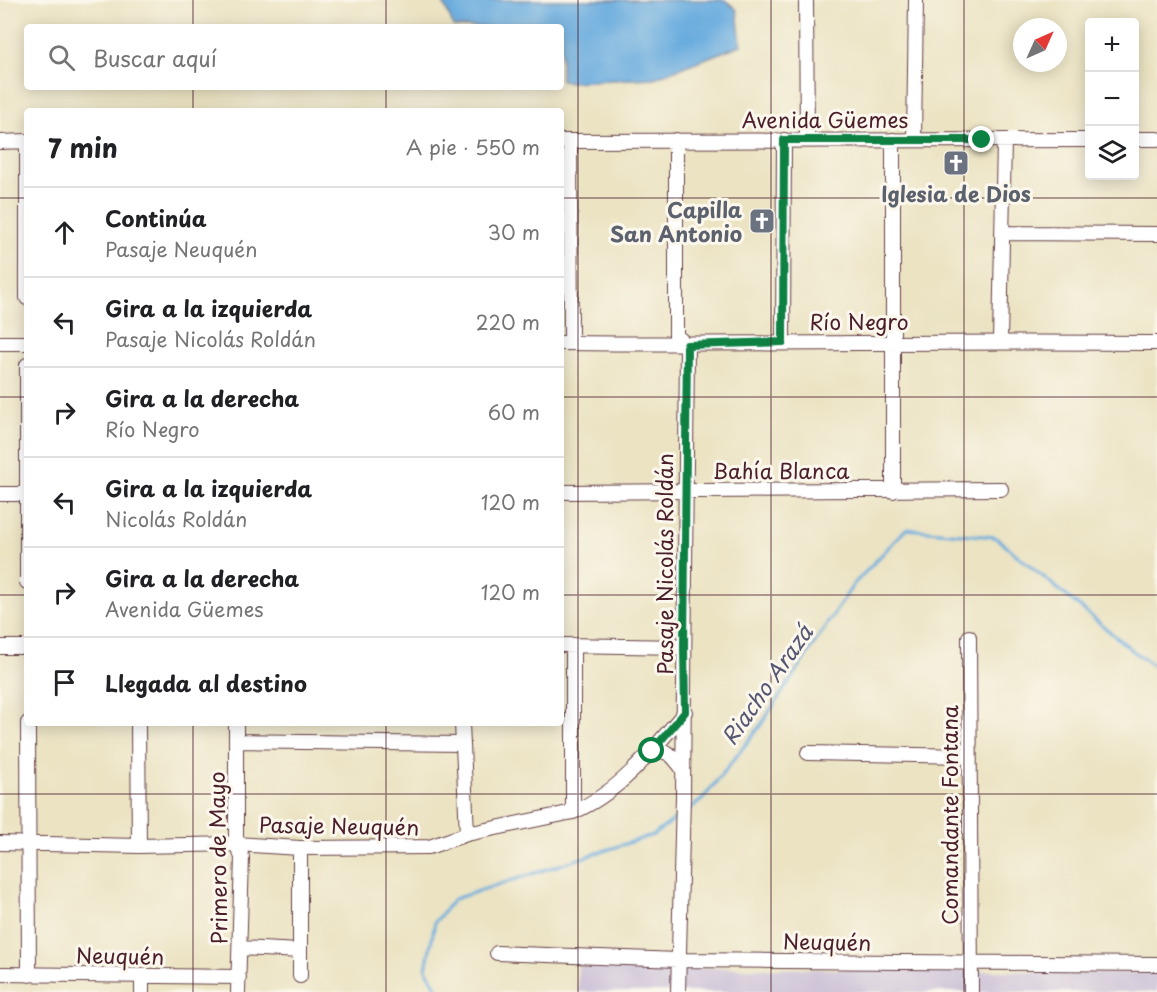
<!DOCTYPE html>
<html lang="es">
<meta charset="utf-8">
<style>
:root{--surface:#fff;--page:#f2f2f2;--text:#202124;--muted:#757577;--line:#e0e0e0}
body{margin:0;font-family:"Playpen Sans",sans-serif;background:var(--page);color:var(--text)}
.controls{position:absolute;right:18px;top:18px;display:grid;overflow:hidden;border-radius:6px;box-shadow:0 3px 15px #0003}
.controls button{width:54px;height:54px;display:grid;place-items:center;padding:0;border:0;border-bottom:2px solid var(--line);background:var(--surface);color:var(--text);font:30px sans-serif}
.compass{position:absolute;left:1013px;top:18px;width:54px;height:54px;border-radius:50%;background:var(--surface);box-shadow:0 3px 15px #0003;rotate:45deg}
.stop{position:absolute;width:18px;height:18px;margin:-14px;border:4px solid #0b8043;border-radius:50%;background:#fff}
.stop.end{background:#0b8043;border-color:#fff;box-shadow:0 2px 6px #0008}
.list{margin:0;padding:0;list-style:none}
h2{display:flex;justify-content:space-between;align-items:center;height:78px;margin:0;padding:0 24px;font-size:26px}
h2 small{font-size:20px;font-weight:400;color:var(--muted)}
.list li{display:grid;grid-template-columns:39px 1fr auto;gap:18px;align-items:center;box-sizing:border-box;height:90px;padding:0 24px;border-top:2px solid var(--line)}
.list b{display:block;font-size:22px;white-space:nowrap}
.list p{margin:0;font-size:20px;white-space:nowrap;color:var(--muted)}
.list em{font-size:20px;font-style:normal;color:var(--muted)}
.icon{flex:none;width:33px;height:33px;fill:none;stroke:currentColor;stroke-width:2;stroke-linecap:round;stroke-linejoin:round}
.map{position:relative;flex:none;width:1157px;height:992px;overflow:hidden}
.search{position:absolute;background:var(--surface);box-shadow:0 3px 15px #0003;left:24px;top:24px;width:540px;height:66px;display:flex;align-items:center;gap:15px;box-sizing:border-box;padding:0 21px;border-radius:6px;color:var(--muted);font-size:22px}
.panel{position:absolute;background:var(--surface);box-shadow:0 3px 15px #0003;left:24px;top:108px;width:540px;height:618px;border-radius:6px}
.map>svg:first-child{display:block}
.industrial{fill:#cabfd6}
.water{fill:#69acde;stroke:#5a6684;stroke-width:1.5}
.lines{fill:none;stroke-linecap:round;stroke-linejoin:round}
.stream{stroke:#69acde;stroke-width:3}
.minor-casing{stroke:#623c42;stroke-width:16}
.minor{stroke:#fff;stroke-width:14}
.route{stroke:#0b8043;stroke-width:8}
.grid{fill:none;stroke:#4a1f2b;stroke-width:1.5;stroke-opacity:0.55}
.labels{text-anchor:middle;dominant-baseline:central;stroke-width:6;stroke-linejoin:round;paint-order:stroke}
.street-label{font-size:21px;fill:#4a1f2b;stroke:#fbf7ec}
.worship-label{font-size:21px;font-weight:bold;fill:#5b616d;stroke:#fbf7ec}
.water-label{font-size:22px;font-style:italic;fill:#565773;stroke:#fbf7ec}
</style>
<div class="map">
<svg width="1157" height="992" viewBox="0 0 1157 992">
<rect width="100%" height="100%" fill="#fbf7ec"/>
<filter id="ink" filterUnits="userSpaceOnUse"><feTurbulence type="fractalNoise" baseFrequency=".0167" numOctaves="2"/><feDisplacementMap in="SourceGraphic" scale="12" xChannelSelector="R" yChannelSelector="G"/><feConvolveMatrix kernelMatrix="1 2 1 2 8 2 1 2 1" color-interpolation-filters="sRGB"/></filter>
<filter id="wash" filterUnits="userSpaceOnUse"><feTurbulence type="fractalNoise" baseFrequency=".008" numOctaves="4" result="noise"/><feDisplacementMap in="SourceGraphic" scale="24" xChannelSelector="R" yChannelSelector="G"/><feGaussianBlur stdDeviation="1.35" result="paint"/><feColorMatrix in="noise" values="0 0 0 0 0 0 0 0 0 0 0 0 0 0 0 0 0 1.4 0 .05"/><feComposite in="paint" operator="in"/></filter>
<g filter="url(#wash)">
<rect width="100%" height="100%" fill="#ebe3c2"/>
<path class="industrial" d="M578 966 1157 973V992H578Z"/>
<path class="water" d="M442 0H725L737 10 741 45 654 78 570 82 561 80V27H454Z"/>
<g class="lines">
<path class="stream" d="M688 810 702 800 760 726 853 585 906 529 995 537 1138 655 1157 668
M439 992 426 969 435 922 454 899 653 835 678 817"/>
</g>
</g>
<g filter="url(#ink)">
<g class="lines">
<g class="minor-casing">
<path id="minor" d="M806 0 807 140
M1134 139H1157
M676 140V336L687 345
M914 140 916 0
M27 141V298
M561 141 1090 140
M570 141 571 343
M0 142 27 141
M1002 233 1157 234
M783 342 784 140
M1000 342 1004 140
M0 343H27
M561 343C760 345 958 341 1157 343
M27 365V582
M893 491V140
M561 492 1001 489
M0 494H27
M969 637 971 992
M561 645 684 647
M573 645V812
M0 647H27
M28 723 29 975
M138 723 139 846
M236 723V844L242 857 238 992
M462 723 467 834
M236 741 461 744
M652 751C669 750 672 755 682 768
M808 753 969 756
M0 843 139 846 236 844 300 848 429 847 467 834 573 812C619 793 654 749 685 712
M300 848V976
M240 948 300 951
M497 953 678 960 1157 964
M0 974 239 977
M142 976V992
M678 992 683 797 687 345"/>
</g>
<use href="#minor" class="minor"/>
</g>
</g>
<g class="lines" filter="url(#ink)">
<path class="route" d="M652 751 685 712 684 647 687 345 783 342 784 140H982"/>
</g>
<path class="grid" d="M193 0V27M386 0V27M578 0V992M771 0V992M964 0V992M193 87V111M386 87V111M0 198H27M561 198H1157M0 397H27M561 397H1157M0 595H27M561 595H1157M193 723V992M386 723V992M0 794H1157"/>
<defs>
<g id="church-square" transform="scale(1.35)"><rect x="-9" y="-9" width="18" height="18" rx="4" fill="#6b7280" stroke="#fbf7ec"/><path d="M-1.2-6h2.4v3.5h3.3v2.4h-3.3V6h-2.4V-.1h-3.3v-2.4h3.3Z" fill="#fff"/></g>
</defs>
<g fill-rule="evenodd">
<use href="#church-square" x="956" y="163"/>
<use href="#church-square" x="762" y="221"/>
</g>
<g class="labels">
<g class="street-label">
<text x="825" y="119">Avenida Güemes</text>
<text x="859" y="321">Río Negro</text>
<text x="781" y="470">Bahía Blanca</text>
<text transform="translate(664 564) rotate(-90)">Pasaje Nicolás Roldán</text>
<text transform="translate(949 815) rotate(-90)">Comandante Fontana</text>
<text transform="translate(339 825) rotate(1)">Pasaje Neuquén</text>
<text transform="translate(217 858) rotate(-91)">Primero de Mayo</text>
<text transform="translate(827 941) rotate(1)">Neuquén</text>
<text transform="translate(120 955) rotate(1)">Neuquén</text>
</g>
<g class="worship-label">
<text x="956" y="193">Iglesia de Dios</text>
<text x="742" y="209" text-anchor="end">Capilla<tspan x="742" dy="24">San Antonio</tspan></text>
</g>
<g class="water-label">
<text transform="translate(766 684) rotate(-55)">Riacho Arazá</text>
</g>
</g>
</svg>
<div class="controls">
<button>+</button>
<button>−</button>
<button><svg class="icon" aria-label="layers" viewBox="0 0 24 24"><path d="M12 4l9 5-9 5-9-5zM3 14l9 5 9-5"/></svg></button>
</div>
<svg class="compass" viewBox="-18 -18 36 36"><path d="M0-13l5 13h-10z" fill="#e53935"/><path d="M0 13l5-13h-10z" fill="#757577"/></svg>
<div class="stop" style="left:652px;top:751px"></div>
<div class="stop end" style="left:982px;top:140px"></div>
<div class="search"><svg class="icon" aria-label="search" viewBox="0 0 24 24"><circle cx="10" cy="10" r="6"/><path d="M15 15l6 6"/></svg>Buscar aquí</div>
<section class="panel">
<h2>7 min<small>A pie · 550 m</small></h2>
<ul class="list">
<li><svg class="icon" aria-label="ahead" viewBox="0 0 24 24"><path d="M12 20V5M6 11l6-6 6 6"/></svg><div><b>Continúa</b><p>Pasaje Neuquén</p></div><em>30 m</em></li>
<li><svg class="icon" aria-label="left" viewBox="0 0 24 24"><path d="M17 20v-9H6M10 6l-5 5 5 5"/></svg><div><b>Gira a la izquierda</b><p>Pasaje Nicolás Roldán</p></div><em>220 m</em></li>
<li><svg class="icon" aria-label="right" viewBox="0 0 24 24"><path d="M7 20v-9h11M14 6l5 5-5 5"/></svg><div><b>Gira a la derecha</b><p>Río Negro</p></div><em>60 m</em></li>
<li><svg class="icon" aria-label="left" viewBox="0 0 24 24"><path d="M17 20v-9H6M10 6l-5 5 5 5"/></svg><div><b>Gira a la izquierda</b><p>Nicolás Roldán</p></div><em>120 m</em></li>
<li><svg class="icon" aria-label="right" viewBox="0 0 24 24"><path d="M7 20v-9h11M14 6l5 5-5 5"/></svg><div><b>Gira a la derecha</b><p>Avenida Güemes</p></div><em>120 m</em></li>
<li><svg class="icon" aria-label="arrive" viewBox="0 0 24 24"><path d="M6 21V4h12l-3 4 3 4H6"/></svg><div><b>Llegada al destino</b></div></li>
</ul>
</section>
</div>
